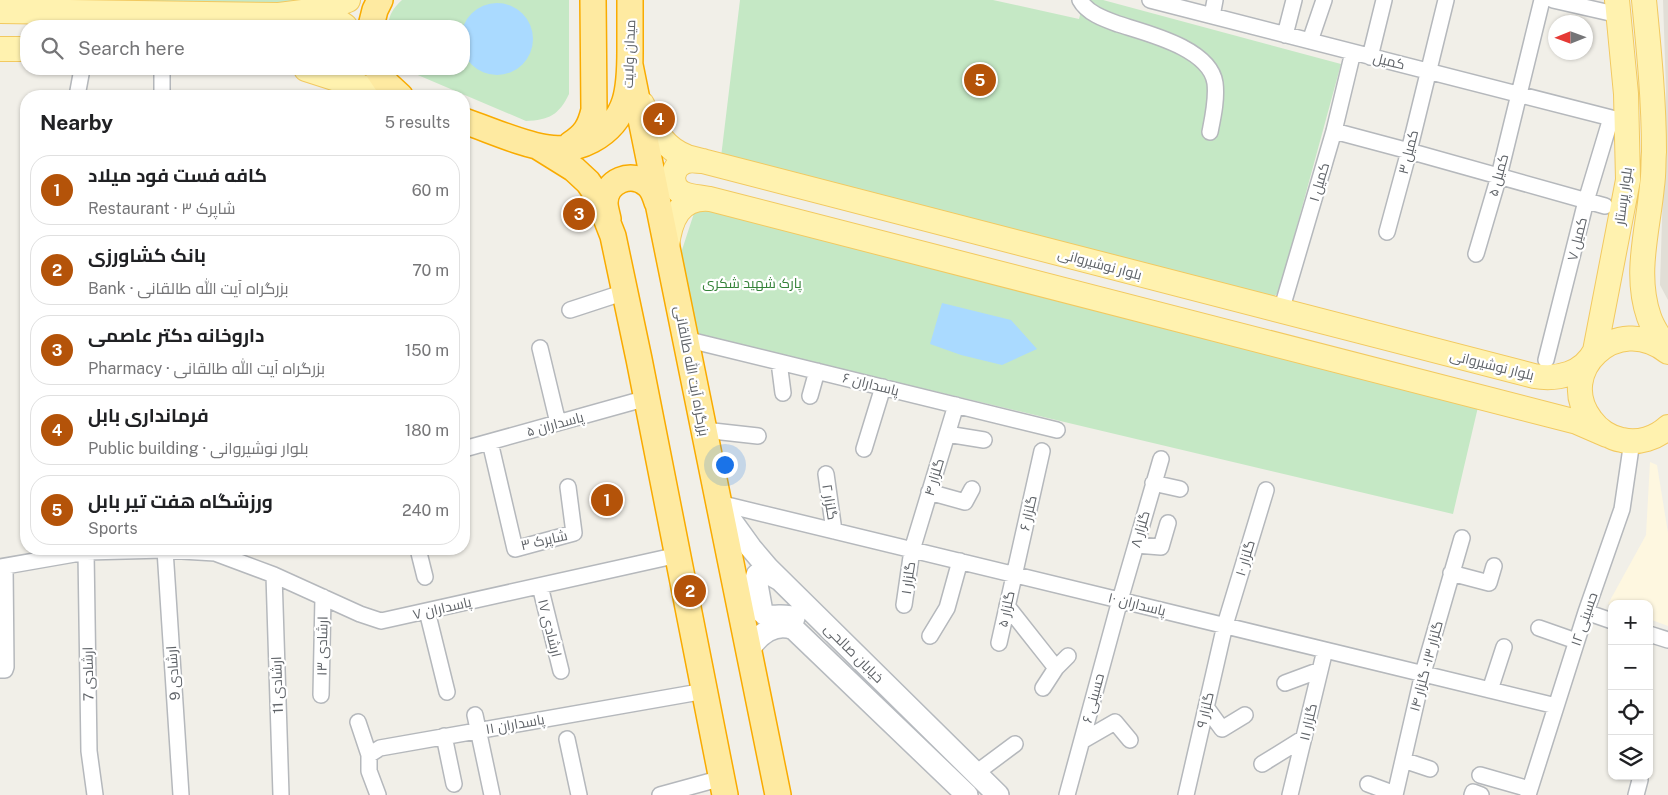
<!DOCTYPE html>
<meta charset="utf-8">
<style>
:root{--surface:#fff;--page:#f6f6f6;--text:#202124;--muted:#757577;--line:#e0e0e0;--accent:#b45309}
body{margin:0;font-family:"Public Sans",Cairo,sans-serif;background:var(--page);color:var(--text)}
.controls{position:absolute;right:15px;bottom:15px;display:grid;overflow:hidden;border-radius:10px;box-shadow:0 1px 4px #0004}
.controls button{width:45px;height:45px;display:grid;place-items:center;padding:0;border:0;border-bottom:1px solid var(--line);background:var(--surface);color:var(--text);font:25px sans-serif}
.compass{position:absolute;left:1548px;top:15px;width:45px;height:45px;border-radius:50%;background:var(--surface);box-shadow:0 1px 4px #0004;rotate:269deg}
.you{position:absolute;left:724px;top:464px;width:18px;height:18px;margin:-12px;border:4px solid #fff;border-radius:50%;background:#1a73e8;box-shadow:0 0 0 8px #1a73e833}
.badge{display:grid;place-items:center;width:32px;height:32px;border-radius:50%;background:var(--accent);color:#fff;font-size:16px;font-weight:700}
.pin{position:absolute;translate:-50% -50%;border:2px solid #fff;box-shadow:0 1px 5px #0006}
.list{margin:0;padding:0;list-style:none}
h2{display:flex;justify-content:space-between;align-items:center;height:65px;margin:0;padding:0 20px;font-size:21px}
h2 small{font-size:16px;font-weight:400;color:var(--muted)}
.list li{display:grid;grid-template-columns:32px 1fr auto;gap:15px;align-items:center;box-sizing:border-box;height:70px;margin:0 10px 10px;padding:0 10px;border:1px solid var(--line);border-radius:20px}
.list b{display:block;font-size:19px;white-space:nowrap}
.list p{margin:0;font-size:16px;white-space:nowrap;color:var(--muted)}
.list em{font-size:16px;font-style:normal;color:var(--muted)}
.icon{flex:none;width:28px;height:28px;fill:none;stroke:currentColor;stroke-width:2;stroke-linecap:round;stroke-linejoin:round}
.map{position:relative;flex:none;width:1668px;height:795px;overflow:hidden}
.search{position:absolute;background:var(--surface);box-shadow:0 1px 4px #0004;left:20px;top:20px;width:450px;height:55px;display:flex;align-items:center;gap:12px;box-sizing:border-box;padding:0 18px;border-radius:20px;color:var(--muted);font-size:19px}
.panel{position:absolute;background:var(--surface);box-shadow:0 1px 4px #0004;left:20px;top:90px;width:450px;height:465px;border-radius:20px}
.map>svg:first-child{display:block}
.commercial{fill:#fef7e0}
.education{fill:#e1ded6}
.green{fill:#c5e8c5}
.water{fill:#aadaff}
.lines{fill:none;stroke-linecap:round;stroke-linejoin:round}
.minor-casing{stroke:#b5b8bc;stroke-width:18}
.secondary-casing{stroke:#b6babf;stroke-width:24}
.primary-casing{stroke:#f2c960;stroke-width:26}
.trunk-casing{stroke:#f9ab00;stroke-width:28}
.minor{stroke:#fff;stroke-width:15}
.secondary{stroke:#fff;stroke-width:21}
.primary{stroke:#fff2af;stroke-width:24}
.trunk{stroke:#feeaa1;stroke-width:25}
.labels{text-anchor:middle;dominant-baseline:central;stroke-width:4.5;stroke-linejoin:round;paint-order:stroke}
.street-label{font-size:14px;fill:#5f6368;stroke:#fff}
.park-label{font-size:14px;fill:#348238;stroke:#fff}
</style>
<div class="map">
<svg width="1668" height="795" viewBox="0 0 1668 795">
<rect width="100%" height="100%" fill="#f1efe8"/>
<path class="commercial" d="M1650 462 1657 465 1668 533V626L1649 619V604H1612V606L1608 604 1646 535Z"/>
<path class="education" d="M1663 0H1668V300L1660 285 1666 91Z"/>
<path class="green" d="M134 0H295L271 8H141Z
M402 0H569V94C559 115 549 120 526 121L406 70 404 69H464V26H388C389 15 393 8 402 0Z
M740 0H993L1079 19 1084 0H1103L1341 64 1279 292 1271 299 721 157Z
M697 204 1478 407 1453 514 693 334 680 256Z"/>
<path class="water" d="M461 39a36 36 0 1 1 72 0a36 36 0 1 1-72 0Z
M942 303 1011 320 1037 349 1002 365 961 355 930 344Z"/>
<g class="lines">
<g class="minor-casing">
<path id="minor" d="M1080 0C1087 13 1104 19 1118 24 1146 33 1210 48 1215 83 1217 99 1213 117 1210 132
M1150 0 1627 122
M1553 0 1619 15
M1212 16 1215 0
M1285 35 1294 0
M1310 41 1324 0
M1370 57 1384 0
M77 96 82 69
M162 96V69
M1334 131 1409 151 1605 206
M1387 232 1409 151 1446 0
M1476 254 1499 176 1542 0
M570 310 625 292
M1281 311 1334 131 1353 52
M685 339 1057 430
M540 348 558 423
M1546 360 1586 201 1611 118
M779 362 783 393
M810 396 817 371
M704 430 758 436
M947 434 984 440
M490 442 515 549 574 533 568 487
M464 449 647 398
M864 449 883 387
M826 474 834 531
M1153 483 1180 489
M929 492 965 502 972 489
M719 503 1556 706
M1136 545 1161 547 1168 523
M418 549 425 577
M165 550 181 795
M86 552 89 751 95 795
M0 567 86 552 165 550 215 553 274 575 360 614 381 621 678 555
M1451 573 1489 583 1494 566
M274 575 281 795
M540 586 561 671
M904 605 912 550 956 405
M1007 606 1056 668
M427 611 447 692
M1586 612 1612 621
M1539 628 1576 641
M1649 634 1668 640
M930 636 947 608 960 561
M999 643 1042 451
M0 670H5L6 667 5 567
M1285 683 1320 670
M1043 688 1056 668 1068 656
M1490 690 1504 647
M321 695 323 597
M1206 707 1222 729 1245 715
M475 715 492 795
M358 722 369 755
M444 736 454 784
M567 739 579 795
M1082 741 1115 722 1130 740
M1403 760 1430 769
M1262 764 1304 738
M976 773 1015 744
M1480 775 1529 789
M1368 784 1395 794
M378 795 369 771V755L380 748 705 691
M660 795 722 778
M1067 795 1120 600 1161 459
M1186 795 1225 625 1266 490
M1290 795 1325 650
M1395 795 1423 673 1462 538
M1472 795 1473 792 1481 795
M1528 795 1586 612 1622 509 1632 441
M1636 795 1640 780"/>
</g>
<g class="secondary-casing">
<path id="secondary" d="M720 505 751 548 768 568 998 795
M780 580C772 576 765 569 757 575L756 579 762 612C769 620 784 613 794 618
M749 650C758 635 775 621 794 629L967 795"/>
</g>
<g class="primary-casing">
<path id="primary" d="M1644 0C1649 51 1654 101 1654 152 1653 163 1654 174 1652 186 1648 230 1634 274 1649 317 1653 329 1661 340 1668 350
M0 11 279 15 325 9 348 0
M309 17 335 19 345 26
M0 49H26
M306 69 390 96
M642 104C654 127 661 147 687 157L1534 376C1558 380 1583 374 1595 351L1628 180 1626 94 1617 0
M703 161C697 161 690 159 684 162 671 167 669 186 682 193 689 197 700 197 709 199
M667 246C670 221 679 196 710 199L1577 422 1607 435
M1668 352C1617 311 1554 372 1591 420 1598 430 1610 438 1622 440 1639 444 1656 438 1668 427"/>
</g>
<g class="trunk-casing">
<path id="trunk" d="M371 26 375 10 380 0
M630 65 778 795
M377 69 387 84 400 96
M464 121C488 129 523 145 548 148 563 150 579 147 592 140 629 120 630 87 630 50 630 33 630 17 630 0
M571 144C585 135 590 127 594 110L593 0
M537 146 574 169 588 182 597 195 613 236 639 359 725 795
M608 219C607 214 605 208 605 203 605 181 632 170 648 185 653 189 655 196 657 202"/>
</g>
<use href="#minor" class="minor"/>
<use href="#secondary" class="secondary"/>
<use href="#primary" class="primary"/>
<use href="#trunk" class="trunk"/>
</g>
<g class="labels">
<g class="street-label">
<text transform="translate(629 54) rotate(-88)">میدان ولایت</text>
<text transform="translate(1389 61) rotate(14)">کمیل</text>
<text transform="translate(1408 152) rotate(-76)">کمیل ۳</text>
<text transform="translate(1498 175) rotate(-75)">کمیل ۵</text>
<text transform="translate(1319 182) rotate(-74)">کمیل ۱</text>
<text transform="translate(1623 196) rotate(-82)">بلوار پرستار</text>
<text transform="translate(1577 239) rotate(-76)">کمیل ۷</text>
<text transform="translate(1100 264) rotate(15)">بلوار نوشیروانی</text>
<text transform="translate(1492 365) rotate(14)">بلوار نوشیروانی</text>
<text transform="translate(692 371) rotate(79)">بزرگراه آیت الله طالقانی</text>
<text transform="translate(871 384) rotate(14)">پاسداران ۶</text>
<text transform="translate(555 424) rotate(-15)">پاسداران ۵</text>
<text transform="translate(934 477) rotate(-73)">گلزار ۴</text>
<text transform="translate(830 502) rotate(81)">گلزار ۲</text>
<text transform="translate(1028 513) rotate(-77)">گلزار ۶</text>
<text transform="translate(1140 529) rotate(-74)">گلزار ۸</text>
<text transform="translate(544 540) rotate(-13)">شاپرک ۳</text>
<text transform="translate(1245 558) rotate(-73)">گلزار ۱۰</text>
<text transform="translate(908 578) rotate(-82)">گلزار ۱</text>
<text transform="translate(1137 604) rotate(14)">پاسداران ١٠</text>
<text transform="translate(442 608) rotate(-13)">پاسداران ۷</text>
<text transform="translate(1006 609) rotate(-78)">گلزار ۵</text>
<text transform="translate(1584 619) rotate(-71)">حسینی ۱۲</text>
<text transform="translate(550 628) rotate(76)">ارشادی ۱۷</text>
<text transform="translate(322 646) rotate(-89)">ارشادی ۱۳</text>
<text transform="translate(854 653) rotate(45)">خیابان صالحی</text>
<text transform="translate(1426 666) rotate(-75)">گلزار ۱۳ - گلزار ۱۴</text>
<text transform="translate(173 673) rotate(-94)">ارشادی 9</text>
<text transform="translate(88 674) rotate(-91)">ارشادی 7</text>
<text transform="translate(277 685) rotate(-92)">ارشادی 11</text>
<text transform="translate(1093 698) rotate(-75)">حسینی ۶</text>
<text transform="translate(1205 710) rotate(-77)">گلزار ٩</text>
<text transform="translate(1308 722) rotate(-77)">گلزار ١١</text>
<text transform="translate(515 724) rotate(-10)">پاسداران ١١</text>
</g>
<g class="park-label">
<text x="752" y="283">پارک شهید شکری</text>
</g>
</g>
</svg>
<div class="controls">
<button>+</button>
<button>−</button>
<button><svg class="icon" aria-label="locate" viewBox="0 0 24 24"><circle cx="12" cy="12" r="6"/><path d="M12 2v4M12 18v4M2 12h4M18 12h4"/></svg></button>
<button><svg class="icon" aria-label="layers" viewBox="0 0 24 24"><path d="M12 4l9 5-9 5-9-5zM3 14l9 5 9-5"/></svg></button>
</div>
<svg class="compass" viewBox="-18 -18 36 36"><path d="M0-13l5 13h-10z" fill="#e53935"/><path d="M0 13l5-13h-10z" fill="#757577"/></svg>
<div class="you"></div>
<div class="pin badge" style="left:607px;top:500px">1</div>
<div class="pin badge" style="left:690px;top:591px">2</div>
<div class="pin badge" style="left:579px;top:214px">3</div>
<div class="pin badge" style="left:659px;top:119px">4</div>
<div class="pin badge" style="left:980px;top:80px">5</div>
<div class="search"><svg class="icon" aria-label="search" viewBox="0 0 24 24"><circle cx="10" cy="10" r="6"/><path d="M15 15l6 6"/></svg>Search here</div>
<section class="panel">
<h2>Nearby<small>5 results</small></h2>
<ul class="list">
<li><span class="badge">1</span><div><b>کافه فست فود میلاد</b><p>Restaurant · شاپرک ۳</p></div><em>60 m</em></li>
<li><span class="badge">2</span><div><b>بانک کشاورزی</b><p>Bank · بزرگراه آیت الله طالقانی</p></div><em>70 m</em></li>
<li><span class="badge">3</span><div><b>داروخانه دکتر عاصمی</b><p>Pharmacy · بزرگراه آیت الله طالقانی</p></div><em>150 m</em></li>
<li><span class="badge">4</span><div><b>فرمانداری بابل</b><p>Public building · بلوار نوشیروانی</p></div><em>180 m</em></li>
<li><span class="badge">5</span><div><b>ورزشگاه هفت تیر بابل</b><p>Sports</p></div><em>240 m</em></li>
</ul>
</section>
</div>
